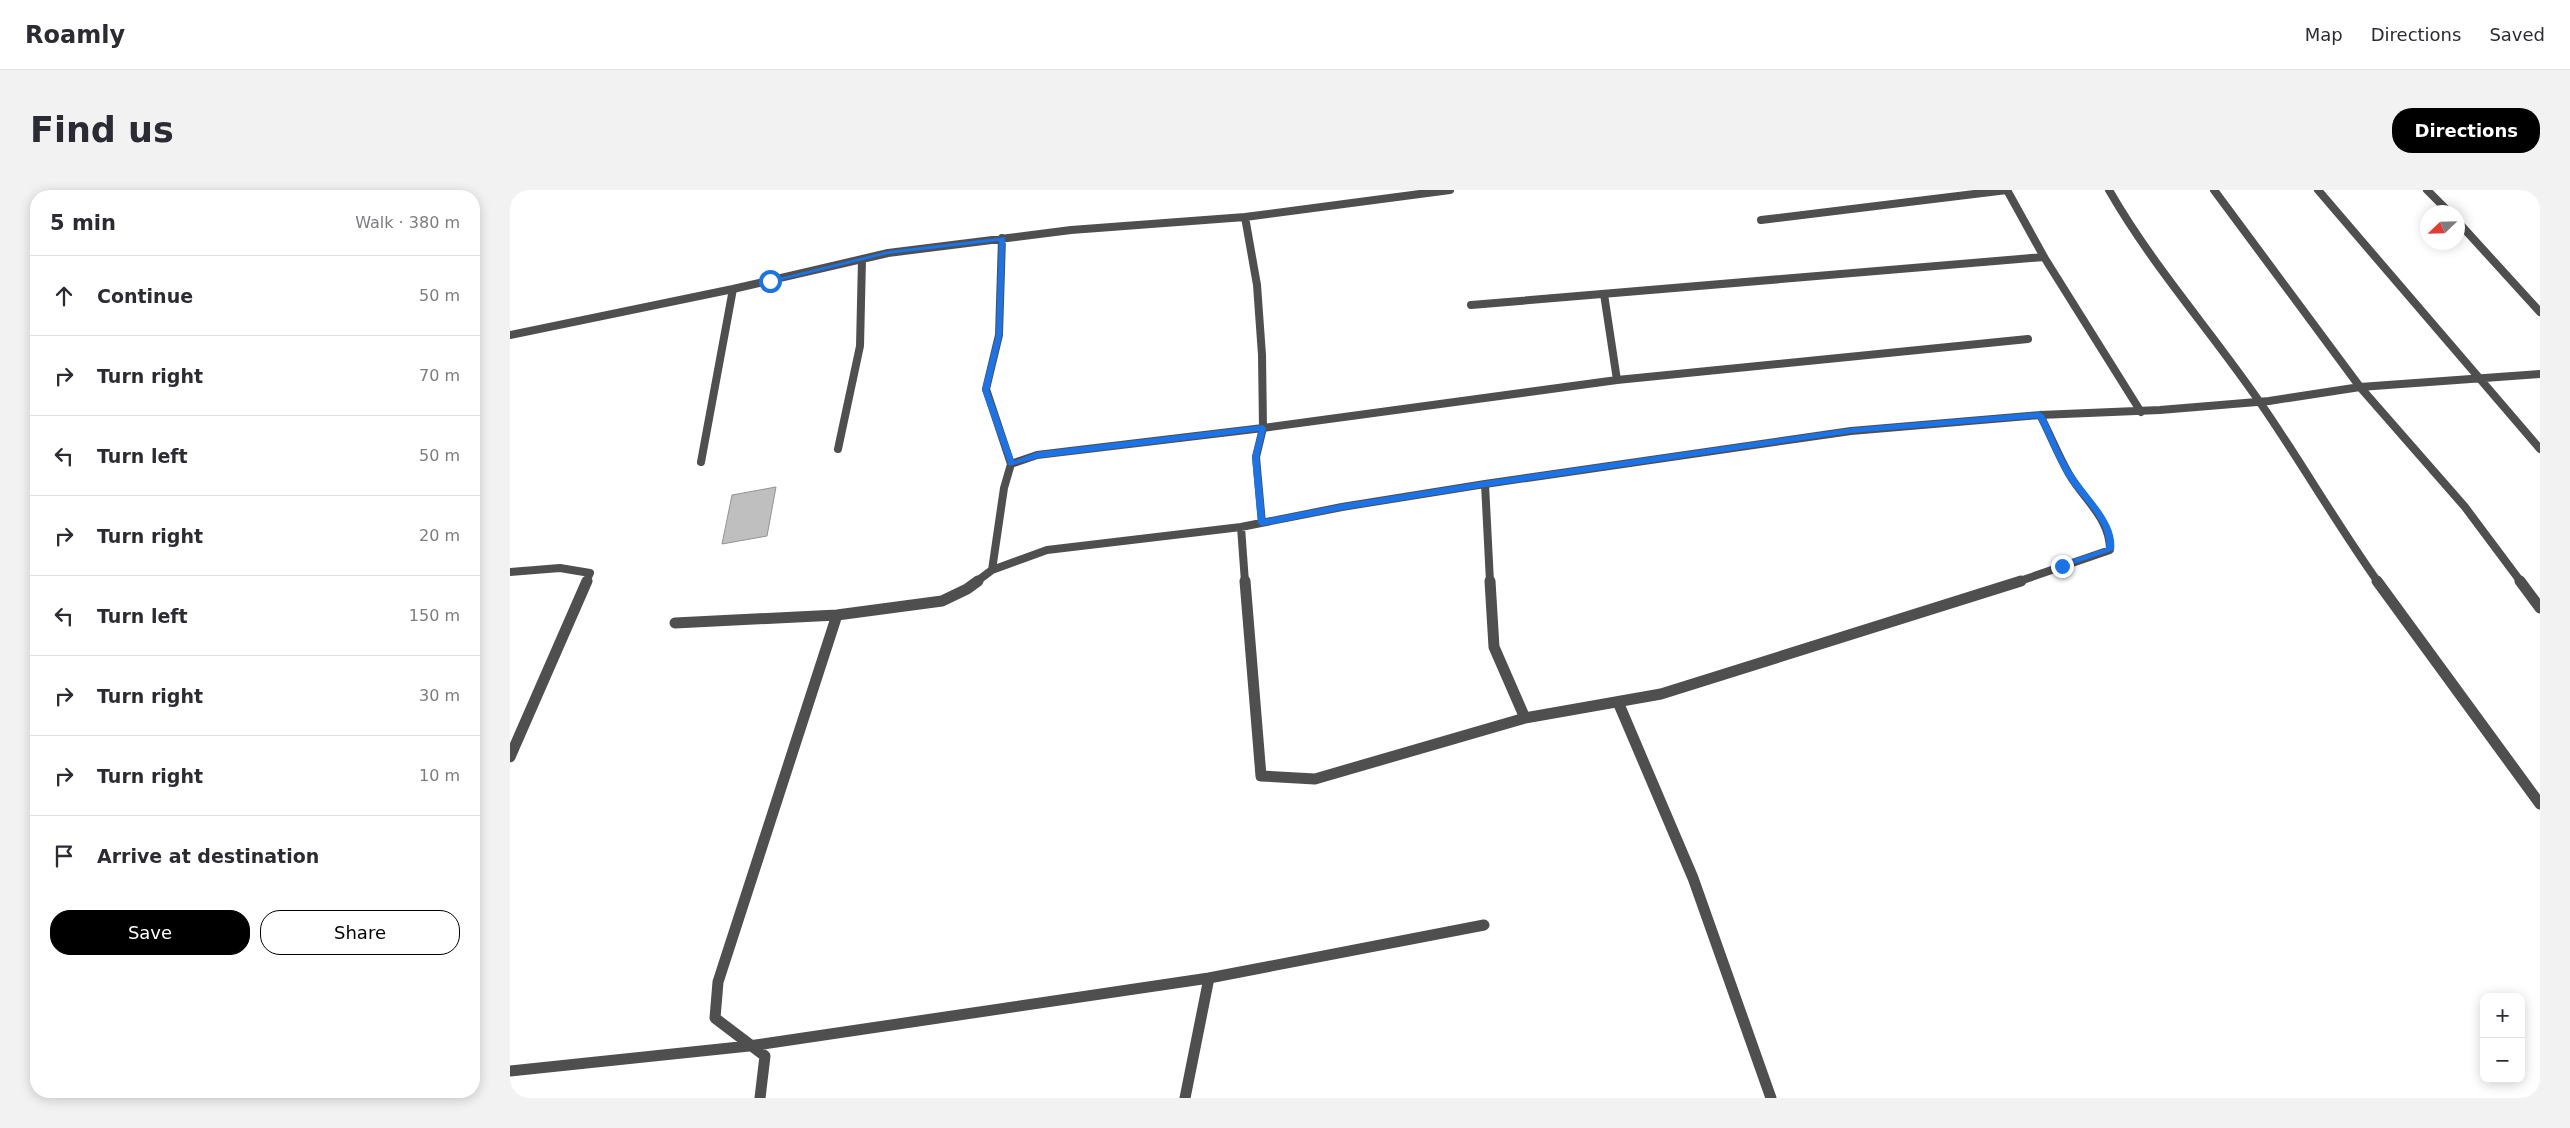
<!DOCTYPE html>
<meta charset="utf-8">
<style>
:root{--surface:#fff;--page:#f2f2f3;--text:#2b2b33;--muted:#7c7c81;--line:#e1e1e2;--accent:#000}
body{margin:0;font-family:"DejaVu Sans",sans-serif;background:var(--page);color:var(--text)}
.controls{position:absolute;right:15px;bottom:15px;display:grid;overflow:hidden;border-radius:10px;box-shadow:0 2px 12px #0003}
.controls button{width:45px;height:45px;display:grid;place-items:center;padding:0;border:0;border-bottom:1px solid var(--line);background:var(--surface);color:var(--text);font:25px sans-serif}
.compass{position:absolute;left:1910px;top:15px;width:45px;height:45px;border-radius:50%;background:var(--surface);box-shadow:0 2px 12px #0003;rotate:247deg}
.stop{position:absolute;width:15px;height:15px;margin:-11px;border:4px solid #1a73e8;border-radius:50%;background:#fff}
.stop.end{background:#1a73e8;border-color:#fff;box-shadow:0 1px 5px #0008}
.list{margin:0;padding:0;list-style:none}
h2{display:flex;justify-content:space-between;align-items:center;height:65px;margin:0;padding:0 20px;font-size:21px}
h2 small{font-size:16px;font-weight:400;color:var(--muted)}
.list li{display:grid;grid-template-columns:32px 1fr auto;gap:15px;align-items:center;box-sizing:border-box;height:80px;padding:0 20px;border-top:1px solid var(--line)}
.list b{display:block;font-size:19px;white-space:nowrap}
.list em{font-size:16px;font-style:normal;color:var(--muted)}
.actions{display:flex;gap:10px;padding:15px 20px}
.actions a{flex:1;padding:11px 0;border:1px solid var(--accent);border-radius:20px;text-align:center;font-size:18px;color:var(--accent)}
.actions .main{background:var(--accent);color:#fff}
.icon{flex:none;width:28px;height:28px;fill:none;stroke:currentColor;stroke-width:2;stroke-linecap:round;stroke-linejoin:round}
.map{position:relative;flex:none;width:2030px;height:908px;overflow:hidden;border-radius:20px}
header{display:flex;align-items:center;gap:30px;box-sizing:border-box;height:70px;padding:0 25px;background:var(--surface);border-bottom:1px solid var(--line)}
header strong{font-size:24px}
nav{display:flex;gap:28px;margin-inline-start:auto;font-size:18px}
.intro{display:flex;align-items:center;justify-content:space-between;box-sizing:border-box;height:120px;padding:0 30px}
h1{margin:0;font-size:35px}
.button{padding:12px 22px;border-radius:20px;background:var(--accent);color:#fff;font-size:18px;font-weight:700}
main{display:flex;gap:30px;padding:0 30px}
aside{flex:1;background:var(--surface);border-radius:20px;box-shadow:0 2px 12px #0003}
.map>svg:first-child{display:block}
.building{fill:#bfbfbf;stroke:#939393}
.lines{fill:none;stroke-linecap:round;stroke-linejoin:round}
.minor-far1{stroke:#4f4f4f;stroke-width:8}
.minor{stroke:#4f4f4f;stroke-width:11}
.route{fill:#1a73e8}
</style>
<header>
<strong>Roamly</strong>
<nav><a>Map</a><a>Directions</a><a>Saved</a></nav>
</header>
<div class="intro"><h1>Find us</h1><a class="button">Directions</a></div>
<main>
<aside>
<h2>5 min<small>Walk · 380 m</small></h2>
<ul class="list">
<li><svg class="icon" aria-label="ahead" viewBox="0 0 24 24"><path d="M12 20V5M6 11l6-6 6 6"/></svg><div><b>Continue</b></div><em>50 m</em></li>
<li><svg class="icon" aria-label="right" viewBox="0 0 24 24"><path d="M7 20v-9h11M14 6l5 5-5 5"/></svg><div><b>Turn right</b></div><em>70 m</em></li>
<li><svg class="icon" aria-label="left" viewBox="0 0 24 24"><path d="M17 20v-9H6M10 6l-5 5 5 5"/></svg><div><b>Turn left</b></div><em>50 m</em></li>
<li><svg class="icon" aria-label="right" viewBox="0 0 24 24"><path d="M7 20v-9h11M14 6l5 5-5 5"/></svg><div><b>Turn right</b></div><em>20 m</em></li>
<li><svg class="icon" aria-label="left" viewBox="0 0 24 24"><path d="M17 20v-9H6M10 6l-5 5 5 5"/></svg><div><b>Turn left</b></div><em>150 m</em></li>
<li><svg class="icon" aria-label="right" viewBox="0 0 24 24"><path d="M7 20v-9h11M14 6l5 5-5 5"/></svg><div><b>Turn right</b></div><em>30 m</em></li>
<li><svg class="icon" aria-label="right" viewBox="0 0 24 24"><path d="M7 20v-9h11M14 6l5 5-5 5"/></svg><div><b>Turn right</b></div><em>10 m</em></li>
<li><svg class="icon" aria-label="arrive" viewBox="0 0 24 24"><path d="M6 21V4h12l-3 4 3 4H6"/></svg><div><b>Arrive at destination</b></div></li>
</ul>
<div class="actions"><a class="main">Save</a><a>Share</a></div>
</aside>
<div class="map">
<svg width="2030" height="908" viewBox="0 0 2030 908">
<rect width="100%" height="100%" fill="#fff"/>
<path class="building" d="M266 297 257 346 212 354 222 305Z"/>
<g class="lines">
<path class="minor-far1" d="M1497 0 1534 67 1631 222
M1599 0C1642 75 1700 140 1749 211 1790 270 1826 333 1868 392
M1704 0 1850 197 1955 317 2011 392
M1808 0 2030 259
M1917 0 1939 22
M735 27 940 0
M1251 30 1497 0
M1948 32 2030 122
M1094 104 1107 190
M961 115 1534 67
M0 145 223 99 378 63 561 40 735 27 747 95 752 165 753 238 746 267 752 333
M328 259 350 156 352 69
M191 272 223 99
M501 274 527 265 753 238 1107 190 1518 149
M975 294 980 392
M731 337 735 392
M482 380 494 298 501 274 476 199 489 145 492 48
M0 382 50 378 80 383 76 392
M466 392 482 380 537 360 731 337 832 317 975 294 1341 241 1530 225 1650 220 1759 211 1850 197 2030 184
M1507 392 1600 360C1600 328 1574 310 1559 284 1548 265 1540 244 1530 225"/>
<path class="minor" d="M735 391 751 586 805 589 1015 528 1151 504 1511 391
M980 391 984 457 1015 528
M1867 391 2030 614
M2010 391 2030 418
M165 433 327 425 432 411 457 399 468 391
M1108 512 1183 688 1261 908
M0 567 77 391
M0 881 239 856 699 788 974 735
M250 908 255 866 205 828 208 792 327 425
M675 908 699 788"/>
</g>
<path class="route" d="M495 47 492 145 479 200 504 271 527 262 753 235 756 238 749 267 755 329 832 314 975 291 1341 238 1530 222 1534 225C1543 244 1551 266 1563 284 1577 306 1608 332 1604 360L1549 379V374L1596 358C1600 331 1567 306 1555 284 1545 266 1537 246 1528 228L1341 243 975 297 832 320 752 336 748 333 742 267 749 241 528 268 499 276 472 200 486 145 489 51 378 64 260 93 257 91 378 61Z"/>
</svg>
<div class="controls">
<button>+</button>
<button>−</button>
</div>
<svg class="compass" viewBox="-18 -18 36 36"><path d="M0-13l5 13h-10z" fill="#e53935"/><path d="M0 13l5-13h-10z" fill="#7c7c81"/></svg>
<div class="stop" style="left:260px;top:91px"></div>
<div class="stop end" style="left:1552px;top:376px"></div>
</div>
</main>
